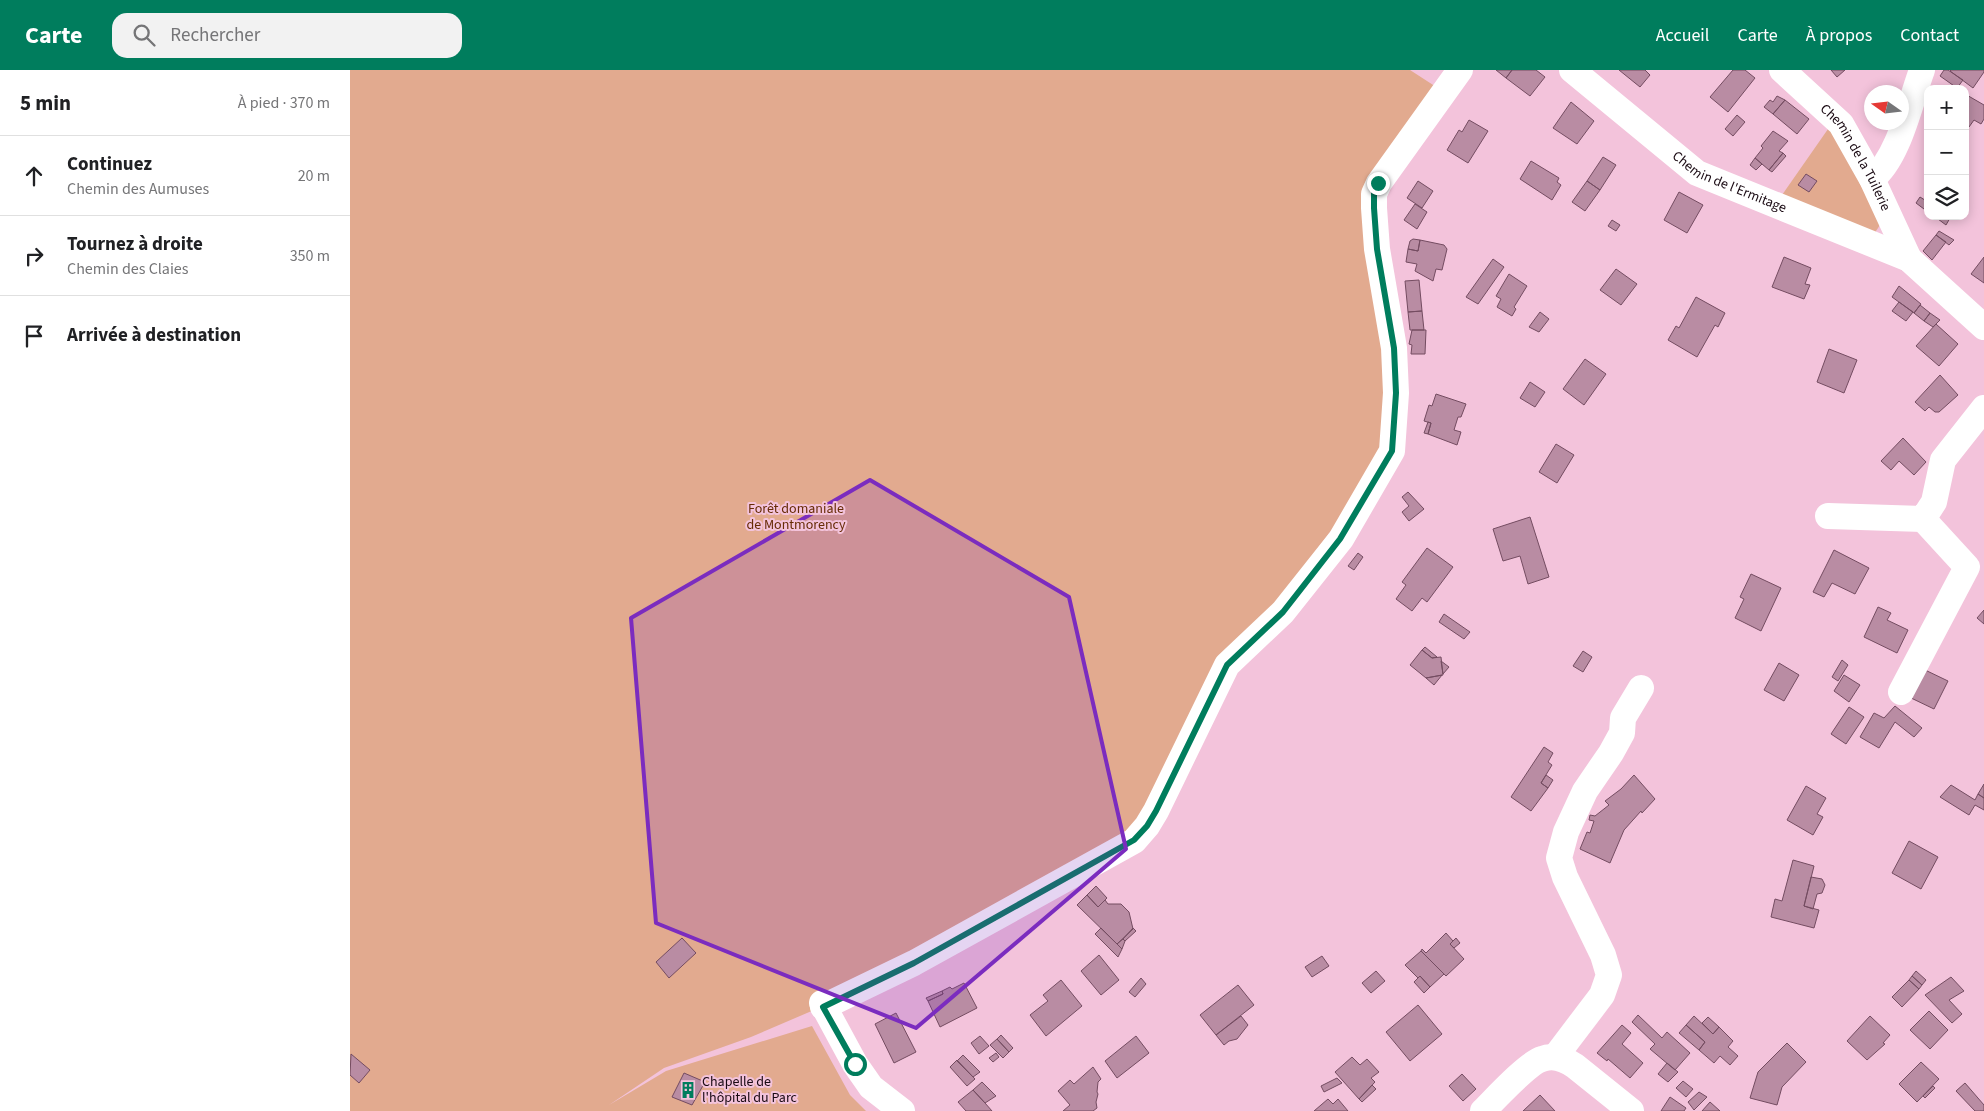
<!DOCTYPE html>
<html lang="fr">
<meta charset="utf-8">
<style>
:root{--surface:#fff;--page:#f2f2f2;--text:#202124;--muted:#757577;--line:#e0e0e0;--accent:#007d5d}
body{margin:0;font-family:"Source Sans 3",sans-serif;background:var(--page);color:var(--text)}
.controls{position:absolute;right:15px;top:15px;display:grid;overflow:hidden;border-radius:10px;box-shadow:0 2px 12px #0003}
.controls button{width:45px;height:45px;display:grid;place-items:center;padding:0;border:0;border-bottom:1px solid var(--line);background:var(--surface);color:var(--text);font:25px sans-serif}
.compass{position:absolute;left:1514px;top:15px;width:45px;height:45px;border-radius:50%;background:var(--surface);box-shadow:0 2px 12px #0003;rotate:284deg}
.stop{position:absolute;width:15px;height:15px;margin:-11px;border:4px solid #007d5d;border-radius:50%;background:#fff}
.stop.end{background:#007d5d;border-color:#fff;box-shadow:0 1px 5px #0008}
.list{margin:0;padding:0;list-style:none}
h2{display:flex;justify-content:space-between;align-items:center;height:65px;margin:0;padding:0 20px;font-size:21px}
h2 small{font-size:16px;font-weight:400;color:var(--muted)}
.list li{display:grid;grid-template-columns:32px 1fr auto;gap:15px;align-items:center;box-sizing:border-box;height:80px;padding:0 20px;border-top:1px solid var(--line)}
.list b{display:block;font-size:19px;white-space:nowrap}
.list p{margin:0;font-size:16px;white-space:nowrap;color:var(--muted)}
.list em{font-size:16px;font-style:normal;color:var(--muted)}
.icon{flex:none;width:28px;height:28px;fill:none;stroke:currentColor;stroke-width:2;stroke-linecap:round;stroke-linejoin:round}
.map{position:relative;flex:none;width:1634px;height:1041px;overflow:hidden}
header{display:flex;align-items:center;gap:30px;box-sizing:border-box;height:70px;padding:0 25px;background:var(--accent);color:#fff}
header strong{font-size:24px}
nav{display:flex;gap:28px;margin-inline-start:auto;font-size:18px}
.search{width:350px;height:45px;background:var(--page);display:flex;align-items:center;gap:12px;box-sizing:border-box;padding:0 18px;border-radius:15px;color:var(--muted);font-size:19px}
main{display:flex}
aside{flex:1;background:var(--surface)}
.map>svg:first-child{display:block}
.green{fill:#e2aa8f}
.building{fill:#b98ca3;stroke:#744c61}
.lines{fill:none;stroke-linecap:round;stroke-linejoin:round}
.minor{stroke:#fff;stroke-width:26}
.route{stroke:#007d5d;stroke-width:6}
.marked{fill:#7b2cbf;fill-opacity:0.2;stroke:#7b2cbf;stroke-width:4;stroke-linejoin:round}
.labels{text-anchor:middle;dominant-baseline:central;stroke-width:4;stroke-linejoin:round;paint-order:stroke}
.street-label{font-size:14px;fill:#190912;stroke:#f3c3db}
.park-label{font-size:14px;fill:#662b05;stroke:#f3c3db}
.poi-label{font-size:14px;fill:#190912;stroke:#f3c3db;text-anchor:start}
</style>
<header>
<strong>Carte</strong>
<div class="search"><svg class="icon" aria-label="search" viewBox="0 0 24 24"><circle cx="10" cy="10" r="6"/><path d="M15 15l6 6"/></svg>Rechercher</div>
<nav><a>Accueil</a><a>Carte</a><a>À propos</a><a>Contact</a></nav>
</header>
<main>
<aside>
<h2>5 min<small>À pied · 370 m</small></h2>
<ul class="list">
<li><svg class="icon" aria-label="ahead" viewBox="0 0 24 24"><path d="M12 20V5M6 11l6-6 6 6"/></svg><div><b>Continuez</b><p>Chemin des Aumuses</p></div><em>20 m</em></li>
<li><svg class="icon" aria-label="right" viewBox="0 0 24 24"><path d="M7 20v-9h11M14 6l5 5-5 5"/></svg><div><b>Tournez à droite</b><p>Chemin des Claies</p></div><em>350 m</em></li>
<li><svg class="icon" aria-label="arrive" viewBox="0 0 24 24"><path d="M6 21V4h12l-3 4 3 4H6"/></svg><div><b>Arrivée à destination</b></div></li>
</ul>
</aside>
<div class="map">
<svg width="1634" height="1041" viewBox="0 0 1634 1041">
<rect width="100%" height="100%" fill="#f3c3db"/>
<path class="green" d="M0 0H1060L1094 22 1029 113 1042 381 883 589 797 756 492 928 401 967 314 998 259 1035 316 1001 462 956 500 1025 516 1041H0Z
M1485 49 1532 152 1522 167 1425 135Z"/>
<path class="building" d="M1146 0H1162L1156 8Z
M1162 0H1186L1195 7 1180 26 1156 8Z
M1269 0H1295L1300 5 1290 17Z
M1383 0H1395L1405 8 1378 42 1360 27Z
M1481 0H1495L1487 7Z
M1594 0H1598L1613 10 1607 18 1590 6Z
M1601 0H1634V2L1623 18 1600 1Z
M1615 24 1634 35V49L1631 54 1624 50 1619 57 1615 55Z
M1427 26 1435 30 1423 44 1414 37 1420 30 1423 32Z
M1435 30 1459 49 1447 64 1423 44Z
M1221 32 1244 51 1227 74 1203 58Z
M1387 45 1395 52 1383 66 1375 59Z
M1119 50 1138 61 1118 93 1097 80 1109 60 1112 62Z
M1423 61 1438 71 1429 81 1433 83 1419 100 1405 88 1413 78 1411 76Z
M1433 83 1436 86 1422 102 1419 100Z
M1253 87 1266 95 1250 120 1237 111Z
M1405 88 1412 94 1406 100 1400 95Z
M1181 91 1209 108 1207 112 1211 115 1202 130 1170 109Z
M1456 104 1467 111 1459 122 1448 115Z
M1068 111 1083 121 1072 138 1057 128Z
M1237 111 1250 120 1235 141 1222 132Z
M1329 122 1353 135 1337 163 1314 150Z
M1570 127 1578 132V142L1566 133Z
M1065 134 1077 142 1067 159 1054 150Z
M1584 146H1597L1600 148 1596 155Z
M1262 150 1270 155 1266 161 1258 156Z
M1589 161 1604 170 1599 175 1586 165Z
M1586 165 1596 172 1582 190 1573 181Z
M1063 169 1070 170 1068 181 1058 179 1060 171Z
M1070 170 1094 175 1097 179 1092 200 1086 199 1083 211 1065 201 1067 194 1056 192 1058 179 1068 181Z
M1434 187 1461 198 1455 214 1460 215 1454 229 1422 217Z
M1634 187V213L1621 204Z
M1143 189 1154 197 1128 234 1116 227Z
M1266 199 1287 214 1271 235 1250 220Z
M1159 204 1177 216 1164 237 1166 239 1162 246 1147 237 1151 229 1146 226Z
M1069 210 1072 241 1058 242 1055 211Z
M1549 216 1571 234 1564 243 1542 227Z
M1346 227 1375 243 1368 257 1365 255 1347 287 1318 270 1326 256 1329 258Z
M1549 232 1563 242 1556 251 1542 241Z
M1570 235 1580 243 1574 251 1564 243Z
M1072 241 1074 260H1060L1058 242Z
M1190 242 1199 249 1189 262 1179 257Z
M1580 243 1590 250 1583 257 1574 251Z
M1586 254 1608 274 1589 296 1566 276Z
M1062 260H1076L1075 284H1061L1062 275 1059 274Z
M1479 279 1507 290 1494 323 1467 312Z
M1235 289 1256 304 1234 335 1213 319Z
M1590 305 1608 325 1589 342H1585L1579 337 1575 341 1565 332Z
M1180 312 1195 322 1185 337 1170 328Z
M1086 324 1116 334 1111 347H1108L1104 360 1111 362 1107 375 1078 364 1081 353 1074 351 1079 335 1082 336Z
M1078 352 1081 353 1078 364 1074 363Z
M1553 368 1576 392 1564 405 1549 391 1541 400 1531 391Z
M1206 374 1224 385 1207 413 1189 402Z
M1058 422 1074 439 1059 451 1052 442 1059 436 1052 427Z
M1180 447 1199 507 1178 514 1170 486 1153 491 1143 459Z
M1077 478 1103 497 1077 532 1072 528 1062 541 1046 529 1056 515 1052 512Z
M1484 480 1519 498 1505 524 1482 513 1474 527 1463 522Z
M1008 483 1013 487 1004 500 998 496Z
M1401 504 1431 518 1411 561 1385 548 1394 529 1390 527Z
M1528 537 1541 543 1537 550 1558 560 1547 583 1514 567Z
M1634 540V554L1627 548Z
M1094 544 1120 562 1114 569 1089 552Z
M1075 577 1087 587 1082 588 1072 580Z
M1072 580 1082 588 1091 587 1093 605 1076 608 1060 595Z
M1233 581 1242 587 1233 602 1223 596Z
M1492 590 1498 595 1488 611 1482 607Z
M1091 591 1099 597 1093 604Z
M1429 593 1449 605 1434 631 1414 620Z
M1573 599 1598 611 1584 639 1559 627Z
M1092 605 1084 615 1076 608Z
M1494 605 1510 615 1499 632 1484 621Z
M1545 636 1572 658 1564 667 1545 652 1529 678 1510 667 1524 643 1534 648Z
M1499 637 1514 647 1496 674 1481 664Z
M1194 677 1203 683 1198 692 1202 695 1191 713 1198 718 1181 741 1161 727Z
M1196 705 1203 710 1198 718 1191 713Z
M1284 705 1305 729 1292 743 1291 741 1274 760 1260 793 1230 779 1237 762 1240 763 1244 751 1239 750 1240 745 1245 746 1259 735 1255 731 1271 719Z
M1634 714V728L1628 724Z
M1601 715 1625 730 1628 724 1634 728V740L1625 735 1619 745 1590 727Z
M1456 716 1476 728 1467 744 1473 747 1463 765 1437 750Z
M1559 771 1588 787 1571 819 1542 803Z
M1443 790 1464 796 1454 836 1469 840 1464 858 1421 847 1425 829 1432 831Z
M1461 807 1472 809 1475 815 1472 823 1467 824 1463 839 1454 836Z
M746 816 757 828 748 837 737 825Z
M737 825 748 837 755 830 758 834H771L779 842 783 859 767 874 727 835Z
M751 858 772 879 768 887 745 864Z
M783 858 786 861 775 871 773 869Z
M1096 863 1103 871 1100 874 1114 889 1096 906 1071 881 1072 879 1076 883Z
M332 868 346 883 319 908 306 892Z
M1106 868 1110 873 1104 878 1100 874Z
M773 869 775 871 772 879 767 874Z
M1071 881 1094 904 1080 917 1070 906 1068 908 1055 895Z
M749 885 769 910 751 925 731 901Z
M972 886 979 896 962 907 955 897Z
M1026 901 1035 911 1021 923 1012 913Z
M1566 901 1576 910 1572 915 1562 906Z
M1070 906 1080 917 1074 923 1064 912Z
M1562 906 1572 915 1569 919 1559 910Z
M1601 907 1614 921 1599 930 1612 944 1602 953 1575 925Z
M791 908 796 914 785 927 779 922Z
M711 910 732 936 696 966 680 945 698 931 693 925Z
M1559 910 1569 919 1552 937 1542 927Z
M614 913 627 938 590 957 578 931 593 924 592 921 600 917 602 919Z
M888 915 904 935 866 965 850 945Z
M592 921 593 924 578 931 576 928Z
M1068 935 1092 964 1060 991 1036 962Z
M1579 941 1598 960 1580 979 1560 960Z
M546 943 566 982 544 993 525 954Z
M1288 945 1312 968 1317 962 1340 983 1325 1000 1300 979 1305 974 1282 952Z
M891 946 898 955 887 969 879 971 874 975 866 965Z
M1344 946 1363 964 1369 957 1383 971 1378 977 1388 986 1380 995 1370 986 1364 993 1349 980 1355 972 1336 955Z
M1520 946 1540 965 1533 973 1535 974 1517 990 1497 971Z
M1358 947 1369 957 1363 964 1352 953Z
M1272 955 1281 963 1272 974 1293 993 1280 1008 1258 989 1257 991 1247 983Z
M1336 955 1355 972 1349 980 1329 963Z
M651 965 663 978 659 982 647 969Z
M630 966 639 976 629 984 621 973Z
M786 966 799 983 767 1008 755 991Z
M647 969 659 982 653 988 640 975Z
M1437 973 1456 992 1432 1017 1427 1035 1400 1028 1408 1002Z
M646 983 649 987 643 992 639 988Z
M1 984 20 1000 9 1013 0 1005Z
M613 985 630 1002 623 1007 607 991Z
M1002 987 1010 995 1017 989 1029 1002 1021 1008 1025 1012 1009 1029 985 1002Z
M607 990 625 1009 617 1016 600 997Z
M1571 992 1589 1009 1567 1032 1549 1014Z
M1317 993 1328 1002 1318 1012 1308 1004Z
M743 997 751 1009 748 1012 747 1022 748 1024 746 1032 747 1038 743 1041H713L720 1035 708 1021 720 1010 724 1014Z
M334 1003 355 1012 342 1035 322 1027Z
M1112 1004 1126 1019 1113 1031 1099 1016Z
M987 1008 992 1013 974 1022 971 1016Z
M1333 1011 1343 1019 1336 1027 1326 1018Z
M632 1012 646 1026 635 1033 623 1020Z
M1615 1013 1634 1035V1041H1625L1606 1021Z
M1022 1015 1026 1019 1012 1032 1009 1029Z
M1583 1016 1585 1018 1575 1028 1573 1026Z
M623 1020 635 1033 642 1041H616L608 1032Z
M1349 1022 1357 1027 1344 1040 1338 1032Z
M1190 1025 1205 1041H1173Z
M1320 1027 1336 1038 1334 1041H1311Z
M978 1029 983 1034 988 1029 998 1041H964Z
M1360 1032 1370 1041H1352Z"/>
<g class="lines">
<g class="minor">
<path id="s1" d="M1222 0 1347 103 1559 189 1634 257"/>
<path id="s2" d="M1432 0 1491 54 1522 109 1559 189"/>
<path d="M1522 109C1549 88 1560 32 1572 0"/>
<path d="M1478 446 1573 449 1584 432 1593 390 1634 338"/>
<path d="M1551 622 1617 497 1573 449"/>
<path d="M472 933 505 994 521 1017 552 1041"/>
<path d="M473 937 564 893 784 771 797 756 806 741 877 595 933 542 991 469 1042 381 1046 323 1044 278 1027 179 1024 138V124L1029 113 1110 0"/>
<path d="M1205 987 1252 925 1259 905 1253 885 1215 807 1209 788 1216 762 1235 721 1261 683 1272 663 1273 648 1291 618"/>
<path d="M1133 1041C1145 1029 1178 993 1192 989 1204 984 1215 989 1225 996L1281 1041"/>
</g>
</g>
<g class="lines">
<path class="route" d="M505 994 473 937 564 893 784 770 797 756 806 741 877 595 933 542 990 469 1042 381 1046 323 1044 278 1027 179 1024 138V124L1028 113"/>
</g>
<path class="marked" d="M520 410 719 527 776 779 566 958 306 853 281 548Z"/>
<defs>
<g id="building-bare" transform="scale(1.35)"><path d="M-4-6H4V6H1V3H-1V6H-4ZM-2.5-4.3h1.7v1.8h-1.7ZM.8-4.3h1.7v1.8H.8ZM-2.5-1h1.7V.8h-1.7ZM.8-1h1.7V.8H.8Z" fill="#007d5d" stroke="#f3c3db" stroke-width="2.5" paint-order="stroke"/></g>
</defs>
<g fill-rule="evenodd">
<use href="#building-bare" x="338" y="1020"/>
</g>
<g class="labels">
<g class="street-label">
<text stroke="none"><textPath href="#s2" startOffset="116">Chemin de la Tuilerie</textPath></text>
<text stroke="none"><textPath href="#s1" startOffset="195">Chemin de l'Ermitage</textPath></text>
</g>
<g class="park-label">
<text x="446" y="439">Forêt domaniale<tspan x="446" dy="16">de Montmorency</tspan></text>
</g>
<g class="poi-label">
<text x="352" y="1012">Chapelle de<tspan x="352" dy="16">l'hôpital du Parc</tspan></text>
</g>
</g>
</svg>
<div class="controls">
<button>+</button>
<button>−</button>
<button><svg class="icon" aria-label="layers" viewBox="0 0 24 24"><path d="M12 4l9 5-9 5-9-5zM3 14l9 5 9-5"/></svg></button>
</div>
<svg class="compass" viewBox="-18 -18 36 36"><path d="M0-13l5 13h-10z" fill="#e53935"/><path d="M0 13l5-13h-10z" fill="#757577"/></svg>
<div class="stop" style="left:505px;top:994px"></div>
<div class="stop end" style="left:1028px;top:113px"></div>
</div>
</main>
